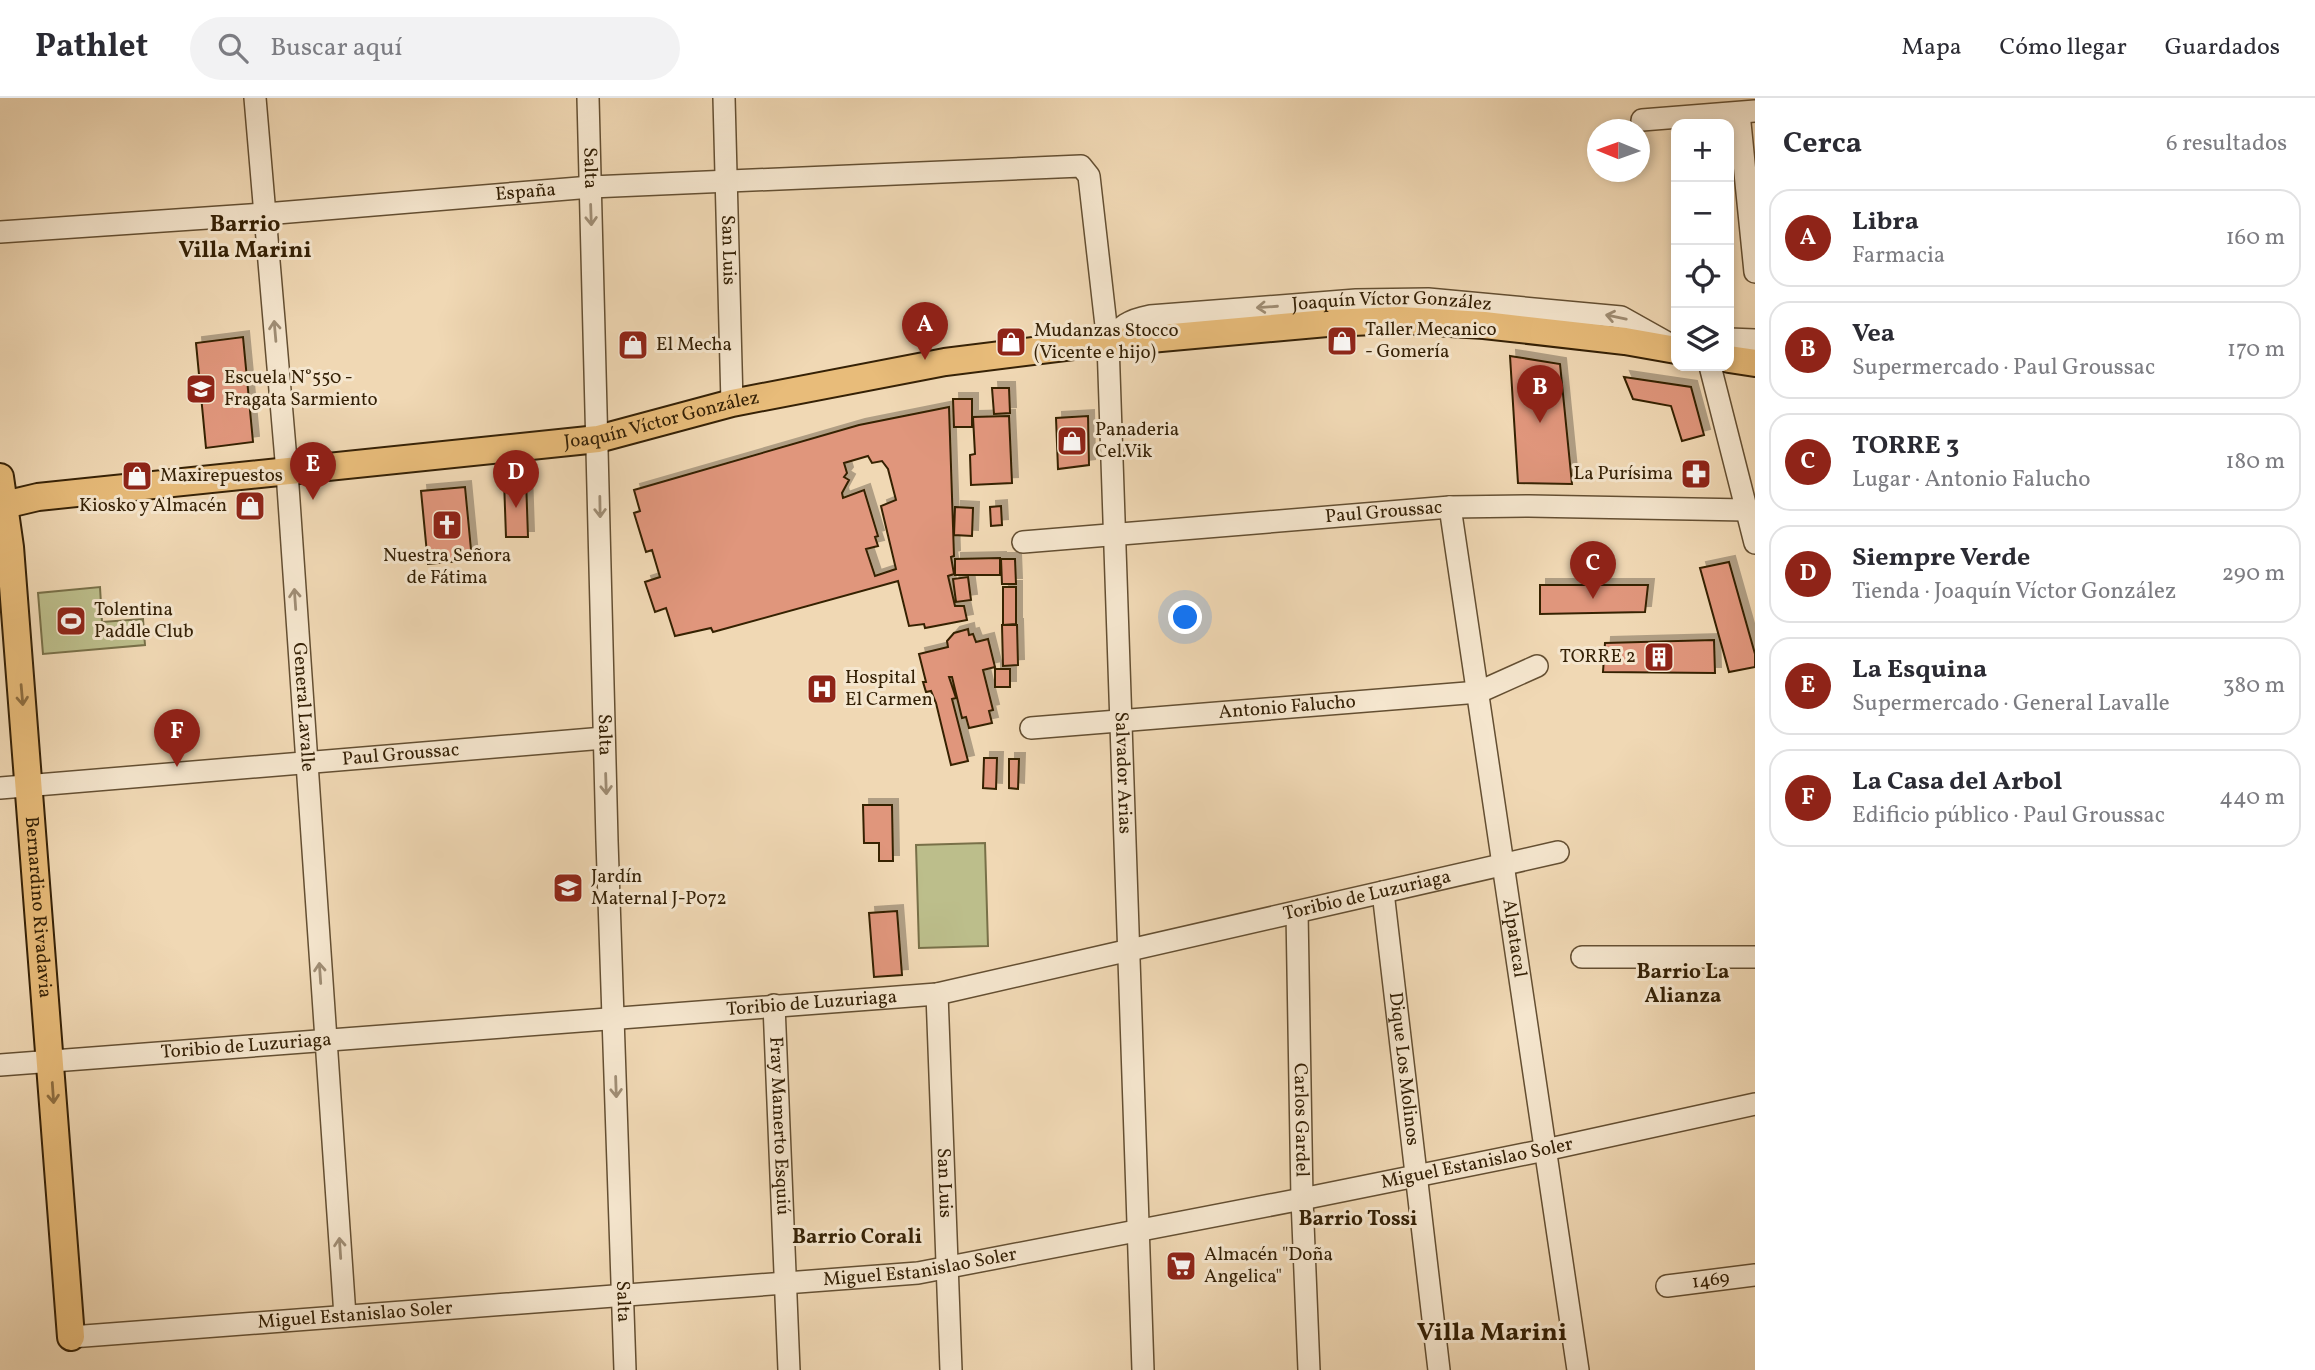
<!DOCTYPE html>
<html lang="es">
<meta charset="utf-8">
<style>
:root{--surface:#fff;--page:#f2f2f3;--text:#2b2b33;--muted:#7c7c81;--line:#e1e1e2;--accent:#8f2418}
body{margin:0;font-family:Vollkorn,serif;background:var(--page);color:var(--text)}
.controls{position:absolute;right:21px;top:21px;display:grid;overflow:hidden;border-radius:14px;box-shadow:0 4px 10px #0003}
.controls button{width:63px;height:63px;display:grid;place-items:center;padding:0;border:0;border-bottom:2px solid var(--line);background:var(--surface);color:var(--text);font:35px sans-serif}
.compass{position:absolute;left:1587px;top:21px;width:63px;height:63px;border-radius:50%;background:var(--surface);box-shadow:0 4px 10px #0003;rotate:271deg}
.you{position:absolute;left:1186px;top:520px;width:24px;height:24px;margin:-18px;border:5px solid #fff;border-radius:50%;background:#1a73e8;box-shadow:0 0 0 10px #1a73e833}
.badge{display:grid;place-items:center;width:46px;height:46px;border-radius:50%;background:var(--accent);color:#fff;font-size:23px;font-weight:700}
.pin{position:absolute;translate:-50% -58px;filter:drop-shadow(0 2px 4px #0008)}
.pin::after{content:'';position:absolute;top:37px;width:24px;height:21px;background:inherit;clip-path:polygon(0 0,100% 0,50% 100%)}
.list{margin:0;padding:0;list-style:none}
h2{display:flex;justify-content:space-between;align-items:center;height:91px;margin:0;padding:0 28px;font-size:30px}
h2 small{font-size:23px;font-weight:400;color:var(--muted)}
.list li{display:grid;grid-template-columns:46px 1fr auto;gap:21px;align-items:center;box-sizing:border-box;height:98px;margin:0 14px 14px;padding:0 14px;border:2px solid var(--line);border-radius:21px}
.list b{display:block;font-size:26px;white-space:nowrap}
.list p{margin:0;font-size:23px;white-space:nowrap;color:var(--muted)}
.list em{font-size:23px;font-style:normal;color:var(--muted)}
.icon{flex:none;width:38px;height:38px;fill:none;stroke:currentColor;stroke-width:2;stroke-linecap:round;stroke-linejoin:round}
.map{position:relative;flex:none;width:1755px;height:1272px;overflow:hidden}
header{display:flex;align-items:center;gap:42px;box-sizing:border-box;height:98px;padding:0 35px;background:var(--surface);border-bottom:2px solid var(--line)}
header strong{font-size:33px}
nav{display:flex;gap:38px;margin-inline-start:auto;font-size:24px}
.search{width:490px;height:63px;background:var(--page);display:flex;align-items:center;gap:18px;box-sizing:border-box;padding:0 24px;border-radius:38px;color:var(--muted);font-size:26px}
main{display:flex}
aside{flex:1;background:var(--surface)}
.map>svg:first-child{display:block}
.green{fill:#bcbe8b;stroke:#787048;stroke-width:2}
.building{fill:#e0967b;stroke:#352106;stroke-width:2;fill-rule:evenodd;filter:url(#shadow)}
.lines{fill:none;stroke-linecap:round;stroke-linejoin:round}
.minor-casing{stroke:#644f32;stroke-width:24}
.major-casing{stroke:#352106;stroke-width:30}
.minor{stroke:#f5e6ce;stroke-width:21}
.major{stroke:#e8bc7a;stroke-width:26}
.oneway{stroke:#9f8d74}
.oneway2{stroke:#8e6e40}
.labels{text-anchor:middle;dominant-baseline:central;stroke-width:6;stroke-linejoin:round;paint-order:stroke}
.street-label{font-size:19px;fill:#352106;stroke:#f5e6ce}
.poi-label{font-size:19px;fill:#352106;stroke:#f5e6ce;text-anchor:start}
.neighbourhood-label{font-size:21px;font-weight:bold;fill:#352106;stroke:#f5e6ce}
.quarter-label{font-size:23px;font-weight:bold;fill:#352106;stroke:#f5e6ce}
.district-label{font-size:26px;font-weight:bold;fill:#352106;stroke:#f5e6ce}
</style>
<header>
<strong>Pathlet</strong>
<div class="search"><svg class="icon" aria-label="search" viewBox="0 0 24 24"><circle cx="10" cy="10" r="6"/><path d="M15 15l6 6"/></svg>Buscar aquí</div>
<nav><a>Mapa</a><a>Cómo llegar</a><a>Guardados</a></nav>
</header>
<main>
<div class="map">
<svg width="1755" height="1272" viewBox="0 0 1755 1272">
<defs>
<filter id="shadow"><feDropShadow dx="6" dy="-6" stdDeviation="0" flood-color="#0004"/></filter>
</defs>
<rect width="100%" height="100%" fill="#f0d8b4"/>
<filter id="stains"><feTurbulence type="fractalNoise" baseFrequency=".00286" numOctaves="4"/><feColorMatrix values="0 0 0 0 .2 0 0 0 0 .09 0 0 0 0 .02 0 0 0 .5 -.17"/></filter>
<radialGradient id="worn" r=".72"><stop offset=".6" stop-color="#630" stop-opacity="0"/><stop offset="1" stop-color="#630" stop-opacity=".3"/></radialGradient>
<path class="green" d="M100 489 102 524 143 521 145 547 43 556 38 495Z
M985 745 988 848 919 850 916 747Z"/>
<path class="building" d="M243 239 253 344 206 350 196 245Z
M1510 258 1560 266 1572 386 1518 385Z
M1624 279 1691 289 1704 337 1682 343 1671 308 1633 301Z
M992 290H1009L1010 315 994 316Z
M953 301H972V329H954Z
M949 309 954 458 951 459 954 476 948 478 955 508H964L967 522 925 530 924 526 909 528 898 483 713 534 711 530 675 538 666 510 655 514 645 484 660 479 652 452 646 454 634 415 640 413 634 392 859 327ZM868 358 872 365 882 363 888 371 896 402 881 408 896 471 875 478 866 451 878 448 875 439 878 438 864 392 843 400 842 395 849 382 844 379 847 375 844 365Z
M1009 318 1012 385 971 387 970 357 975 356 973 319Z
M1088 318 1089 367 1058 371 1056 320Z
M526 381 528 439H506L504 382Z
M465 389 472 462 428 466 421 393Z
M1001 408 1002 427 991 428 990 409Z
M955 409 973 410 972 438 954 437Z
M1000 460V477H955V461Z
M1001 461H1015L1016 486H1002Z
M1729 464 1755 556V569L1729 574 1700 470Z
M968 479 971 502 956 504 953 481Z
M1540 487H1648L1645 514 1540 516Z
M1003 489H1016V526L1003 527Z
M1002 527H1017L1018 567 1003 568Z
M968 531 969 537 973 536 976 544 988 541 995 569 983 572 993 612 989 613 992 625 969 630 966 619 962 620 952 579H949L956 600 952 601 968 663 951 667 936 605 931 593 926 594 923 584H926L919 556 948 549 947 543 954 535Z
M1714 542 1715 575 1603 574 1605 545Z
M995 571H1010V589H995Z
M984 660H997L996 691 983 690Z
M1009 661H1019L1018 691 1009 690Z
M863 707H892L893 763H879V745H864Z
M897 813 902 877 874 879 869 815Z"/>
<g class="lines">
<g class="minor-casing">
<g id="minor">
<path id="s1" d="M255 0 287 374 345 1218"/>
<path id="s2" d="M588 0 607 743 625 1272"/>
<path id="s3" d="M724 0 732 305"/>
<path d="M1739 15 1755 174"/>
<path d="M1642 22 1755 13"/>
<path id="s4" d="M0 134 265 116 591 89 1081 68 1089 78 1108 245 1143 1272"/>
<path d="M1729 241 1755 242"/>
<path id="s5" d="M1108 245C1120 228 1129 222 1150 218L1356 202 1428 201 1621 219 1671 247"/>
<path d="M1710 268 1755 445"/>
<path id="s6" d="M1450 409 1578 1272"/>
<path id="s7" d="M1023 444 1450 409 1529 408 1746 412"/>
<path id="s8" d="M1031 630 1479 594 1537 568"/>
<path id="s9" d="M0 690 604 640"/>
<path id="s10" d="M1383 794 1439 1272"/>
<path id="s11" d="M1297 814 1302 1101 1309 1272"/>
<path d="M1582 859H1755"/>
<path id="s12" d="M937 896 951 1272"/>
<path id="s13" d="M774 907 789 1272"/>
<path id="s14" d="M0 967 937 896 1558 754"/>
<path id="s15" d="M1667 1188 1755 1177"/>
<path id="s16" d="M71 1239 918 1175 1302 1101 1545 1052 1755 1006"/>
</g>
</g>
<g class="major-casing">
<g id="major">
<path d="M1729 261 1755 265"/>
<path id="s17" d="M0 379 10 449 71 1239"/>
<path id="s18" d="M0 408 38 399 598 341 732 305 945 264 1073 248 1327 225 1400 222 1484 227 1625 243 1676 252"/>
</g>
</g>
<use href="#minor" class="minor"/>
<use href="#major" class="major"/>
</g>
<defs><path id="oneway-shaft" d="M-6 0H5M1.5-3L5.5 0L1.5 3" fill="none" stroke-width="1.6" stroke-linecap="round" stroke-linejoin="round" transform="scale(1.75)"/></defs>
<g class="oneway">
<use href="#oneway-shaft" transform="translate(591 117) rotate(88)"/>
<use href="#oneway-shaft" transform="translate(1267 209) rotate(176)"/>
<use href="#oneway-shaft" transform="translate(1616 219) rotate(-168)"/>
<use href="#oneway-shaft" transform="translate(275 233) rotate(-95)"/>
<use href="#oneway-shaft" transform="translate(600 409) rotate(89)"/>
<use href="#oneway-shaft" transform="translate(295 501) rotate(-94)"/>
<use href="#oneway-shaft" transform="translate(606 686) rotate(88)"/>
<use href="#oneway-shaft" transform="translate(320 875) rotate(-94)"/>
<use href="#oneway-shaft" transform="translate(616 989) rotate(88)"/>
<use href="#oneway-shaft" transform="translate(340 1150) rotate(-94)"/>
</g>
<g class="oneway2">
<use href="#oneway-shaft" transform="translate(22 597) rotate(85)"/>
<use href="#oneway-shaft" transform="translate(53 995) rotate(86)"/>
</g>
<defs>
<g id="shop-square" transform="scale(1.575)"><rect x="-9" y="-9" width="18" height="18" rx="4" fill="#8f2418" stroke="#f5e6ce"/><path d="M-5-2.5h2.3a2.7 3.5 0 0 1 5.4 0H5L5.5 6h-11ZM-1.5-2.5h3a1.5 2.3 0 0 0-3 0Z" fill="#fff"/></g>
<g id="school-square" transform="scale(1.575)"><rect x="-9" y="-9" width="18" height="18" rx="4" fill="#8f2418" stroke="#f5e6ce"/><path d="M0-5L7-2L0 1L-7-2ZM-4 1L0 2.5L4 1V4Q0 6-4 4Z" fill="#fff"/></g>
<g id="pharmacy-square" transform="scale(1.575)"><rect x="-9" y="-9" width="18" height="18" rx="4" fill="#8f2418" stroke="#f5e6ce"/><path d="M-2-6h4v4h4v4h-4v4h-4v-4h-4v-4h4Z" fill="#fff"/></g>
<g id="church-square" transform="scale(1.575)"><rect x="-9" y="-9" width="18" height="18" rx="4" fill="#8f2418" stroke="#f5e6ce"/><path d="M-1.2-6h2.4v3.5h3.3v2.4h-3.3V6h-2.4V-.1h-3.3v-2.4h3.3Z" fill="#fff"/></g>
<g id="stadium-square" transform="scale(1.575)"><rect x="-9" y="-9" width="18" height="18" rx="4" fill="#8f2418" stroke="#f5e6ce"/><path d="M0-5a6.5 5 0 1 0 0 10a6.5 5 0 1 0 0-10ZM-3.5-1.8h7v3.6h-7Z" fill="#fff"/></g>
<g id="building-square" transform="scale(1.575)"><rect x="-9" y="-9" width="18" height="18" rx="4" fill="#8f2418" stroke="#f5e6ce"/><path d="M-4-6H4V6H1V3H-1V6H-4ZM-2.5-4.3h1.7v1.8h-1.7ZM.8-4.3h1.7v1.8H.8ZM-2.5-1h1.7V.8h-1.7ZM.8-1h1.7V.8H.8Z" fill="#fff"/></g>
<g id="hospital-square" transform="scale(1.575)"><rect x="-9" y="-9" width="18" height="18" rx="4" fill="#8f2418" stroke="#f5e6ce"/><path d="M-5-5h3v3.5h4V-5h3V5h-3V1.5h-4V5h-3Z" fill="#fff"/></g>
<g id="supermarket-square" transform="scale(1.575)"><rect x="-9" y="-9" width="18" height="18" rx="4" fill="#8f2418" stroke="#f5e6ce"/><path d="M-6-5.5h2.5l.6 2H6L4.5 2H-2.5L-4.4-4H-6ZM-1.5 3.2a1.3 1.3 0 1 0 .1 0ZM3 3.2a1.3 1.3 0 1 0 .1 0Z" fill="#fff"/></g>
</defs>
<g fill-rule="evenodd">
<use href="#shop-square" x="1342" y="243"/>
<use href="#shop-square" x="1011" y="244"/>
<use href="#shop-square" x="633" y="247"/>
<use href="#school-square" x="201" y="291"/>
<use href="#shop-square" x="1072" y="343"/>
<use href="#pharmacy-square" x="1696" y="376"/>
<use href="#shop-square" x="137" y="378"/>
<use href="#shop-square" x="250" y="408"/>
<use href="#church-square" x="447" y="427"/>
<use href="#stadium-square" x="71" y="523"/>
<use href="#building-square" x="1659" y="559"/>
<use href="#hospital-square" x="822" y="591"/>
<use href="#school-square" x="568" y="790"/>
<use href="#supermarket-square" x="1181" y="1168"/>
</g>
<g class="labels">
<g class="street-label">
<text stroke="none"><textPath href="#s2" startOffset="70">Salta</textPath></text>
<text stroke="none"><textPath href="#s4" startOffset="527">España</textPath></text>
<text stroke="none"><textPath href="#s3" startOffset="152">San Luis</textPath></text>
<text stroke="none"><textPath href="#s5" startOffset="294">Joaquín Víctor González</textPath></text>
<text stroke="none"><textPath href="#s18" startOffset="668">Joaquín Víctor González</textPath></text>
<text stroke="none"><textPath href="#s7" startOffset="362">Paul Groussac</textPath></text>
<text stroke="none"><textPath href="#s1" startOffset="611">General Lavalle</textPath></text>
<text stroke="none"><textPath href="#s8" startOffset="257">Antonio Falucho</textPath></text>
<text stroke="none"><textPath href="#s2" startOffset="637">Salta</textPath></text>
<text stroke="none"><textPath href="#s9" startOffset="402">Paul Groussac</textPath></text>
<text stroke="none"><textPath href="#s4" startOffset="1694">Salvador Arias</textPath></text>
<text stroke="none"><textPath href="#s14" startOffset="1381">Toribio de Luzuriaga</textPath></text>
<text stroke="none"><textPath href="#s17" startOffset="432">Bernardino Rivadavia</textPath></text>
<text stroke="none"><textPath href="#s6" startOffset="436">Alpatacal</textPath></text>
<text stroke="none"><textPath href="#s14" startOffset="814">Toribio de Luzuriaga</textPath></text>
<text stroke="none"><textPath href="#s14" startOffset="247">Toribio de Luzuriaga</textPath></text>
<text stroke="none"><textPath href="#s10" startOffset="178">Dique Los Molinos</textPath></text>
<text stroke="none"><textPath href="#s11" startOffset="208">Carlos Gardel</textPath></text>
<text stroke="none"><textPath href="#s13" startOffset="121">Fray Mamerto Esquiú</textPath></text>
<text stroke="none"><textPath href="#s16" startOffset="1419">Miguel Estanislao Soler</textPath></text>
<text stroke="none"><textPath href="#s12" startOffset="189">San Luis</textPath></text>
<text stroke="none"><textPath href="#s16" startOffset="852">Miguel Estanislao Soler</textPath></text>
<text stroke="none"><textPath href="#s15" startOffset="44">1469</textPath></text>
<text stroke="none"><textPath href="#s2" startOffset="1204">Salta</textPath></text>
<text stroke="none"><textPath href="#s16" startOffset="285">Miguel Estanislao Soler</textPath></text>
</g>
<g class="poi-label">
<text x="1365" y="232">Taller Mecanico<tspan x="1365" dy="22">- Gomería</tspan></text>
<text x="1034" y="233">Mudanzas Stocco<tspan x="1034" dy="22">(Vicente e hijo)</tspan></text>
<text x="656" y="247">El Mecha</text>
<text x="224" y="280">Escuela N°550 -<tspan x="224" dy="22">Fragata Sarmiento</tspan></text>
<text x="1095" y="332">Panaderia<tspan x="1095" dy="22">Cel.Vik</tspan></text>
<text x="1673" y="376" text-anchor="end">La Purísima</text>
<text x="160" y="378">Maxirepuestos</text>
<text x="227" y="408" text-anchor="end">Kiosko y Almacén</text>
<text x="447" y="458" text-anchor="middle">Nuestra Señora<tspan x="447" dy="22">de Fátima</tspan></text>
<text x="94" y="512">Tolentina<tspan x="94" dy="22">Paddle Club</tspan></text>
<text x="1636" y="559" text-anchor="end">TORRE 2</text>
<text x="845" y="580">Hospital<tspan x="845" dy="22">El Carmen</tspan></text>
<text x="591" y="779">Jardín<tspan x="591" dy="22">Maternal J-P072</tspan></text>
<text x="1204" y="1157">Almacén "Doña<tspan x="1204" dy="22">Angelica"</tspan></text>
</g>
<g class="neighbourhood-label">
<text x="1683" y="874">Barrio La<tspan x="1683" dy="24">Alianza</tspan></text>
<text x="1358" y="1121">Barrio Tossi</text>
<text x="857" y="1139">Barrio Corali</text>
</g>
<g class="quarter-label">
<text x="245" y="127">Barrio<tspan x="245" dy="26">Villa Marini</tspan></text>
</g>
<g class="district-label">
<text x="1492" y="1235">Villa Marini</text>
</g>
</g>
<rect width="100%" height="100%" filter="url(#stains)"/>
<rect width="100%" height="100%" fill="url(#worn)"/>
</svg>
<div class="controls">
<button>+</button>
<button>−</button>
<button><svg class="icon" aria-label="locate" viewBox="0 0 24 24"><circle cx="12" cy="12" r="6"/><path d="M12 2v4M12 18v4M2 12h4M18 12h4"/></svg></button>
<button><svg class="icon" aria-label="layers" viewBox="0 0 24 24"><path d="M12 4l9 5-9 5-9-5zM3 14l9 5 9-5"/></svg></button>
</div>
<svg class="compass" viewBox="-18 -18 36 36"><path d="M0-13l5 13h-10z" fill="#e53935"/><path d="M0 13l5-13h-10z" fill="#7c7c81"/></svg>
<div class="you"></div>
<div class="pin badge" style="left:925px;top:262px">A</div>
<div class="pin badge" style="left:1540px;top:325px">B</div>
<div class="pin badge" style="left:1593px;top:501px">C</div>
<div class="pin badge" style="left:516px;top:410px">D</div>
<div class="pin badge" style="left:313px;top:402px">E</div>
<div class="pin badge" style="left:177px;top:669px">F</div>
</div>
<aside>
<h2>Cerca<small>6 resultados</small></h2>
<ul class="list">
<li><span class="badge">A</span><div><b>Libra</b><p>Farmacia</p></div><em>160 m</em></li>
<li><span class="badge">B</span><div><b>Vea</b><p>Supermercado · Paul Groussac</p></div><em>170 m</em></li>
<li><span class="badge">C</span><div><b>TORRE 3</b><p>Lugar · Antonio Falucho</p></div><em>180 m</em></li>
<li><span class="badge">D</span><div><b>Siempre Verde</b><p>Tienda · Joaquín Víctor González</p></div><em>290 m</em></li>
<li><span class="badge">E</span><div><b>La Esquina</b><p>Supermercado · General Lavalle</p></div><em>380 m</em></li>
<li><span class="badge">F</span><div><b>La Casa del Arbol</b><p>Edificio público · Paul Groussac</p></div><em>440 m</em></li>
</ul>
</aside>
</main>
